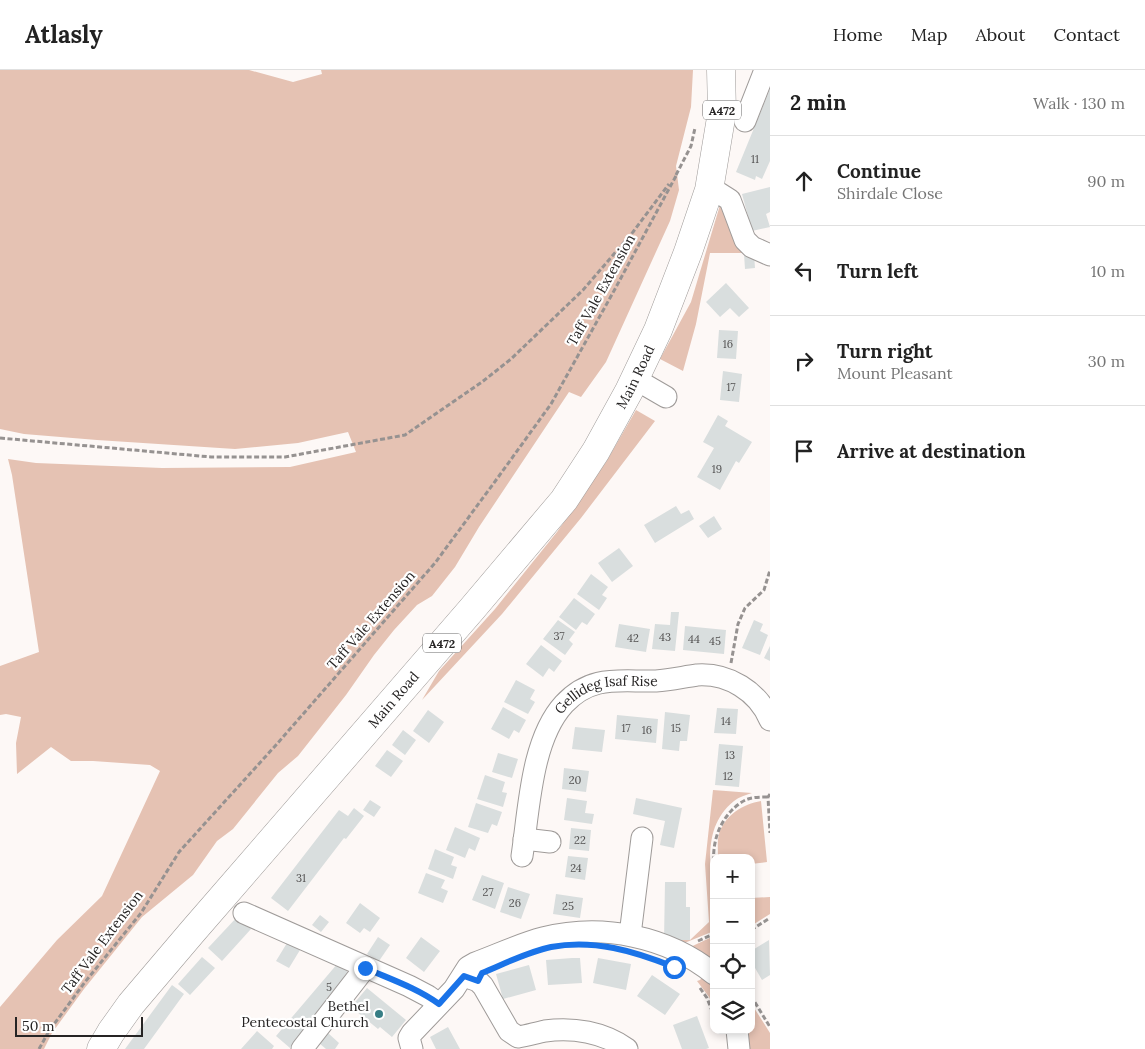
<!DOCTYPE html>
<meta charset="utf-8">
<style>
:root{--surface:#fff;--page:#f6f6f6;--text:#222;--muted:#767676;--line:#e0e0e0}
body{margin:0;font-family:Lora,serif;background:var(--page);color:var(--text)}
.controls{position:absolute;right:15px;bottom:15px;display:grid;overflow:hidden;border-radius:10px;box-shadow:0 2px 8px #0003}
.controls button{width:45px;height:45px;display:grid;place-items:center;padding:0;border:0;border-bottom:1px solid var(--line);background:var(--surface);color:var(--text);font:25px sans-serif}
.scale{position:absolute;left:15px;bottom:12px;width:128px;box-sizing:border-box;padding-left:5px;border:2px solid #262424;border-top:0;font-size:14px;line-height:18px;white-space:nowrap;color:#262424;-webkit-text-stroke:4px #fff;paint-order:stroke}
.stop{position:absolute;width:15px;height:15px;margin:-11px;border:4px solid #1a73e8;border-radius:50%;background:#fff}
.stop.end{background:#1a73e8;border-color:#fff;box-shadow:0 1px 5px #0008}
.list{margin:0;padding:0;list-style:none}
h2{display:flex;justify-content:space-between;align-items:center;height:65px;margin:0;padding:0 20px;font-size:21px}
h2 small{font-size:16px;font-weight:400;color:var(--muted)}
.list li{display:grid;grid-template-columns:32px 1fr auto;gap:15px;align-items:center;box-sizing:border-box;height:90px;padding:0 20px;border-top:1px solid var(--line)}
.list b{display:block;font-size:19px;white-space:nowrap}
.list p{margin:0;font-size:16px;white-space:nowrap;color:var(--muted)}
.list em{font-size:16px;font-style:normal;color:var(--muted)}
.icon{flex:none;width:28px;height:28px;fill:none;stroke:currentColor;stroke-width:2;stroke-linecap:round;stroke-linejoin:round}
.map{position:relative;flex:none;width:770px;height:979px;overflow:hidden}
header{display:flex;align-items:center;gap:30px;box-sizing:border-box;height:70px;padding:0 25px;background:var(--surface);border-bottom:1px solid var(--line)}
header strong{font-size:24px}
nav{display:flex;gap:28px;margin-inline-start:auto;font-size:18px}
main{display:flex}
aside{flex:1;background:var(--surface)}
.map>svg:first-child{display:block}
.green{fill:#e5c2b3}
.building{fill:#d9dede}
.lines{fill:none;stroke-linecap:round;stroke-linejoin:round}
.minor-casing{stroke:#9f9b99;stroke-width:23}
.major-casing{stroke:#9f9b99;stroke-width:29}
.path{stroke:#969291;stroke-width:3;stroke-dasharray:5 2.5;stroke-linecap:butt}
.minor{stroke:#fff;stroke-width:21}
.major{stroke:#fff;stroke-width:28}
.route{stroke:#1a73e8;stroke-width:6}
.poi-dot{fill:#367e85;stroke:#fff;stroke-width:2}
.labels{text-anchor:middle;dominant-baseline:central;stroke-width:4.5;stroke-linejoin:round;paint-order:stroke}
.number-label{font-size:11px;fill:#535252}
.shield{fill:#fff;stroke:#676666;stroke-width:1}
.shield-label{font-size:12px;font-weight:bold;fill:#262424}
.street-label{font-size:14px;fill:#262424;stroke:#fff}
.poi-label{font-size:14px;fill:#262424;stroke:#fff;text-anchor:end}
</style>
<header>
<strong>Atlasly</strong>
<nav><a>Home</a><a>Map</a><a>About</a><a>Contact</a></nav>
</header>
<main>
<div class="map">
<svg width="770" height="979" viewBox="0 0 770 979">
<rect width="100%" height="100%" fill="#fdf8f6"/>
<path class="green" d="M0 0H249L293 12 322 4 321 0H693L691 37 676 96 679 120 670 151 606 292 581 327 569 322 479 457 455 497 432 526 417 535 394 560 374 585 346 625 298 686 278 703 233 759 217 771 193 805 142 847 84 919 52 963 44 979H0V937L57 870 102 826 160 701 150 695 93 691H71L51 677 17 704 16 673 21 647 6 644 0 645V596L39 582 12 405 8 389 36 393 162 398 290 397 356 382 348 362 298 373 235 379 97 370 24 364 0 359Z
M720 135 754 183H710L696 254 683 301 660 289 691 232Z
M636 340 655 351 581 448 502 544 422 630 439 601 495 539 557 462 606 392Z
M713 720 752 723C746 725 739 727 734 731 703 756 710 794 713 829 714 840 714 851 714 861L677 876 664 870H690L709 852 705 794Z
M761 731 767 792 751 794V788H718C718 780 717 771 719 764 725 745 743 734 761 731Z
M770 827V844L751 856V828Z
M714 866V897L684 880Z
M703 906 714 911V938L709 927 697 911 700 910Z
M751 933 770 963V979H743L741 960H751Z"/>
<path class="building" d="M770 19V91L762 109 756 106 755 110 736 102Z
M770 117V142L766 144 770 157 752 161 742 124Z
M754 183 755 198 745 199 744 184Z
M726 213 749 238 739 247 730 238 720 247 706 232Z
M719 260 738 261 736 289 717 288Z
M723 301 742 304 739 332 720 330Z
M718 345 728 351 725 356 752 372 739 393 736 391 720 420 697 407 714 378 703 372Z
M676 436 681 444 689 440 694 449 655 473 644 455Z
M714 446 722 459 708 468 699 456Z
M619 478 633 496 612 512 598 493Z
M591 504 608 517 602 525 607 528 599 540 577 524Z
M574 528 595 544 587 555 582 552 576 560 559 547Z
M671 542H679L675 581 652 579 655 554 670 555Z
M558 550 575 562 569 570 573 574 565 585 543 569Z
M754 550 763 554 760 561 768 565 760 585 742 578Z
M619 554 650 559 646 582 615 577Z
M685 556 726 560 724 584 683 580Z
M541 575 562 591 554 602 549 598 543 607 526 594Z
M770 576V591L764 588Z
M516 610 535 620 530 629 535 632 528 644 504 632Z
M503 637 526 650 519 663 514 660 509 669 491 659Z
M717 638 738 639 736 664 714 663Z
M428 640 444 652 429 673 413 661Z
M665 642 690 645 687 671H680L679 681 662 679Z
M617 645 658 649 656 673 615 669Z
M575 657 605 660 602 682 572 679Z
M403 660 416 670 405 685 392 675Z
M719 674 743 676 739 717 715 715Z
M387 680 403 691 391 707 375 696Z
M498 683 518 689 512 708 492 702Z
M564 698 589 701 586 722 562 719Z
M485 705 505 712 502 722 507 723 503 737 477 729Z
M567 728 587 731 585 743 594 744 592 754 564 750Z
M636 728 682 738 674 778 660 775 665 751 633 744Z
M370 730 381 737 374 747 363 740Z
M476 733 502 742 497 756 492 754 488 763 468 757Z
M354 738 364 746 346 769 344 768 288 841 271 828 339 740 348 746Z
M455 757 480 768 475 781 469 778 465 788 446 780Z
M571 758 591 760 589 781 569 779Z
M435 779 454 787 451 795 457 797 453 809 428 799Z
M568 786 588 788 585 810 565 807Z
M426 803 445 810 441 818 448 821 443 833 418 823Z
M482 805 504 813 495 839 472 830Z
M665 812H686V837H690V870H664Z
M508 817 530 824 521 849 500 842Z
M556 824 583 828 580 848 553 844Z
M360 833 380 848 370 862 364 858 360 863 346 853Z
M320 845 329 852 321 862 312 855Z
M238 846 251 859 222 891 208 878Z
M378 867 390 875 379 891 367 884Z
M421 867 440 881 424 902 406 888Z
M769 870 770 905 762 910 751 891V881Z
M287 873 300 880 289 898 276 891Z
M202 887 215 898 190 925 178 914Z
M572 888H580L582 913 548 915 546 890Z
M598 888 631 894 626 920 593 913Z
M338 893 351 905 290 978 276 966Z
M529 895 536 920 503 929 496 904Z
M652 905 680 924 665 945 637 926Z
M172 915 184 924 144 979H125Z
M367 918 406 950 392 967 380 957 378 959 351 937Z
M697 946 709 978 706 979H682L673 955Z
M448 957 460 979H436L430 967Z
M257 961 274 976 272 979H241Z
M328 963 339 973 335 979H326L319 973Z"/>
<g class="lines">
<g class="minor-casing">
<g id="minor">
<path d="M745 51 765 0"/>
<path d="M709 120 719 123 730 130 745 170 752 177 770 185"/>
<path d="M635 309 666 327"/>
<path d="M524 769 550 772"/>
<path id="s1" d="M522 786C529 740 531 670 564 634 592 604 620 612 656 611 670 610 683 607 697 605 728 603 758 621 770 650"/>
<path d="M244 843 409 916 428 926 439 934"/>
<path d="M630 865 642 768"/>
<path d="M464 906 478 911 483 916 509 961 518 967C527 966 535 963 545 961 573 957 603 962 627 979"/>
<path d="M737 960 739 979"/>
<path d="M302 979 365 898"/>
<path d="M412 979 409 968 412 963 454 919 468 897 475 893C497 885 520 874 543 868 602 853 667 866 714 904"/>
</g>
</g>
<g class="major-casing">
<g id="major">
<path id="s2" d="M101 979 111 962 131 934 193 861 472 539 564 430 596 381 629 321 658 260 688 182 709 120 722 42 721 0"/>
</g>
</g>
<path class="path" d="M676 105 691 76 695 58
M0 368 211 387H285L405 365 482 312 511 289 583 220 633 162 669 114
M731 593 738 554 745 538 764 520 770 500
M770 724 768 727 770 763
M714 799C712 777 716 757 732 740 736 736 742 731 748 729 754 727 762 727 768 727
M751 860 770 848
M698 871 714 864
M700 918 707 928 714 946
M751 926 770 957
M39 979 49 961 85 912 141 843 179 782 276 675 435 493 499 406 551 334 615 219 677 104"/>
<use href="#minor" class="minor"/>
<use href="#major" class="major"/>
</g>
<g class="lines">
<path class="route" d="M365 898C390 909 417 918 439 934L464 906 478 911 482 903C504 894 527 882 551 877 594 869 634 881 674 897"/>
</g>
<circle class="poi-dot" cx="379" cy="944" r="5"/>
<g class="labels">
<g class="number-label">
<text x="755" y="89">11</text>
<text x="728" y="274">16</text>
<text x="731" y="317">17</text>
<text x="717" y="399">19</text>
<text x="559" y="566">37</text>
<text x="665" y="567">43</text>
<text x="633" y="568">42</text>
<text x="694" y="569">44</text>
<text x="715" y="571">45</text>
<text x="726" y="651">14</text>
<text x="626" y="658">17</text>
<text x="676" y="658">15</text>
<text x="647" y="660">16</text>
<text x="730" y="685">13</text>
<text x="728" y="706">12</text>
<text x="575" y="710">20</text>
<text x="580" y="770">22</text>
<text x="576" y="798">24</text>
<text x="301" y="808">31</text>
<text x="488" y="822">27</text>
<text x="515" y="833">26</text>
<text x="568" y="836">25</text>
<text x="329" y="917">5</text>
</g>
<g class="shield">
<rect x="703" y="30.5" width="38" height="19" rx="4"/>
<rect x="423" y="563.5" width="38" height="19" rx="4"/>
</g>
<g class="shield-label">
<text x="722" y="40">A472</text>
<text x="442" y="573">A472</text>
</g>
<g class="street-label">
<text transform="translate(601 220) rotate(-61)">Taff Vale Extension</text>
<text stroke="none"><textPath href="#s2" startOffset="861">Main Road</textPath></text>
<text transform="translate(371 550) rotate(-49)">Taff Vale Extension</text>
<text stroke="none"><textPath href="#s2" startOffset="456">Main Road</textPath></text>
<text stroke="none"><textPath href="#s1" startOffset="205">Gellideg Isaf Rise</textPath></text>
<text transform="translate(102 872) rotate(-53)">Taff Vale Extension</text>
</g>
<g class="poi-label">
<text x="369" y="936">Bethel<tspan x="369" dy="16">Pentecostal Church</tspan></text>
</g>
</g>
</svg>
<div class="controls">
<button>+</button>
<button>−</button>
<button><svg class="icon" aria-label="locate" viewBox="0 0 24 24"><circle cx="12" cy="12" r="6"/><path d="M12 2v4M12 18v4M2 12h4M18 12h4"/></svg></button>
<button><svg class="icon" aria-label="layers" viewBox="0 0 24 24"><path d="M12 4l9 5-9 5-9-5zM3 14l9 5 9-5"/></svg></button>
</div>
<div class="scale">50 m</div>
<div class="stop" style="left:674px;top:897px"></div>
<div class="stop end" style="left:365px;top:898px"></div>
</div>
<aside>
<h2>2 min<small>Walk · 130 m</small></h2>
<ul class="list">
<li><svg class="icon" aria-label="ahead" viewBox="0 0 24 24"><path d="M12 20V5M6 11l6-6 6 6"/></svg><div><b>Continue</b><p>Shirdale Close</p></div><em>90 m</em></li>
<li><svg class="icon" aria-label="left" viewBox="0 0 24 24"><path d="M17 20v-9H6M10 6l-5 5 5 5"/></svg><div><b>Turn left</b></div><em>10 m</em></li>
<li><svg class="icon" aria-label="right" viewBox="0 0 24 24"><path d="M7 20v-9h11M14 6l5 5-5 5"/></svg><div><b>Turn right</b><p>Mount Pleasant</p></div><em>30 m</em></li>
<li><svg class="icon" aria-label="arrive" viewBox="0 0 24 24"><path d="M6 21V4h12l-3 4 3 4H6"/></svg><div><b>Arrive at destination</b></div></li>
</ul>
</aside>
</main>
